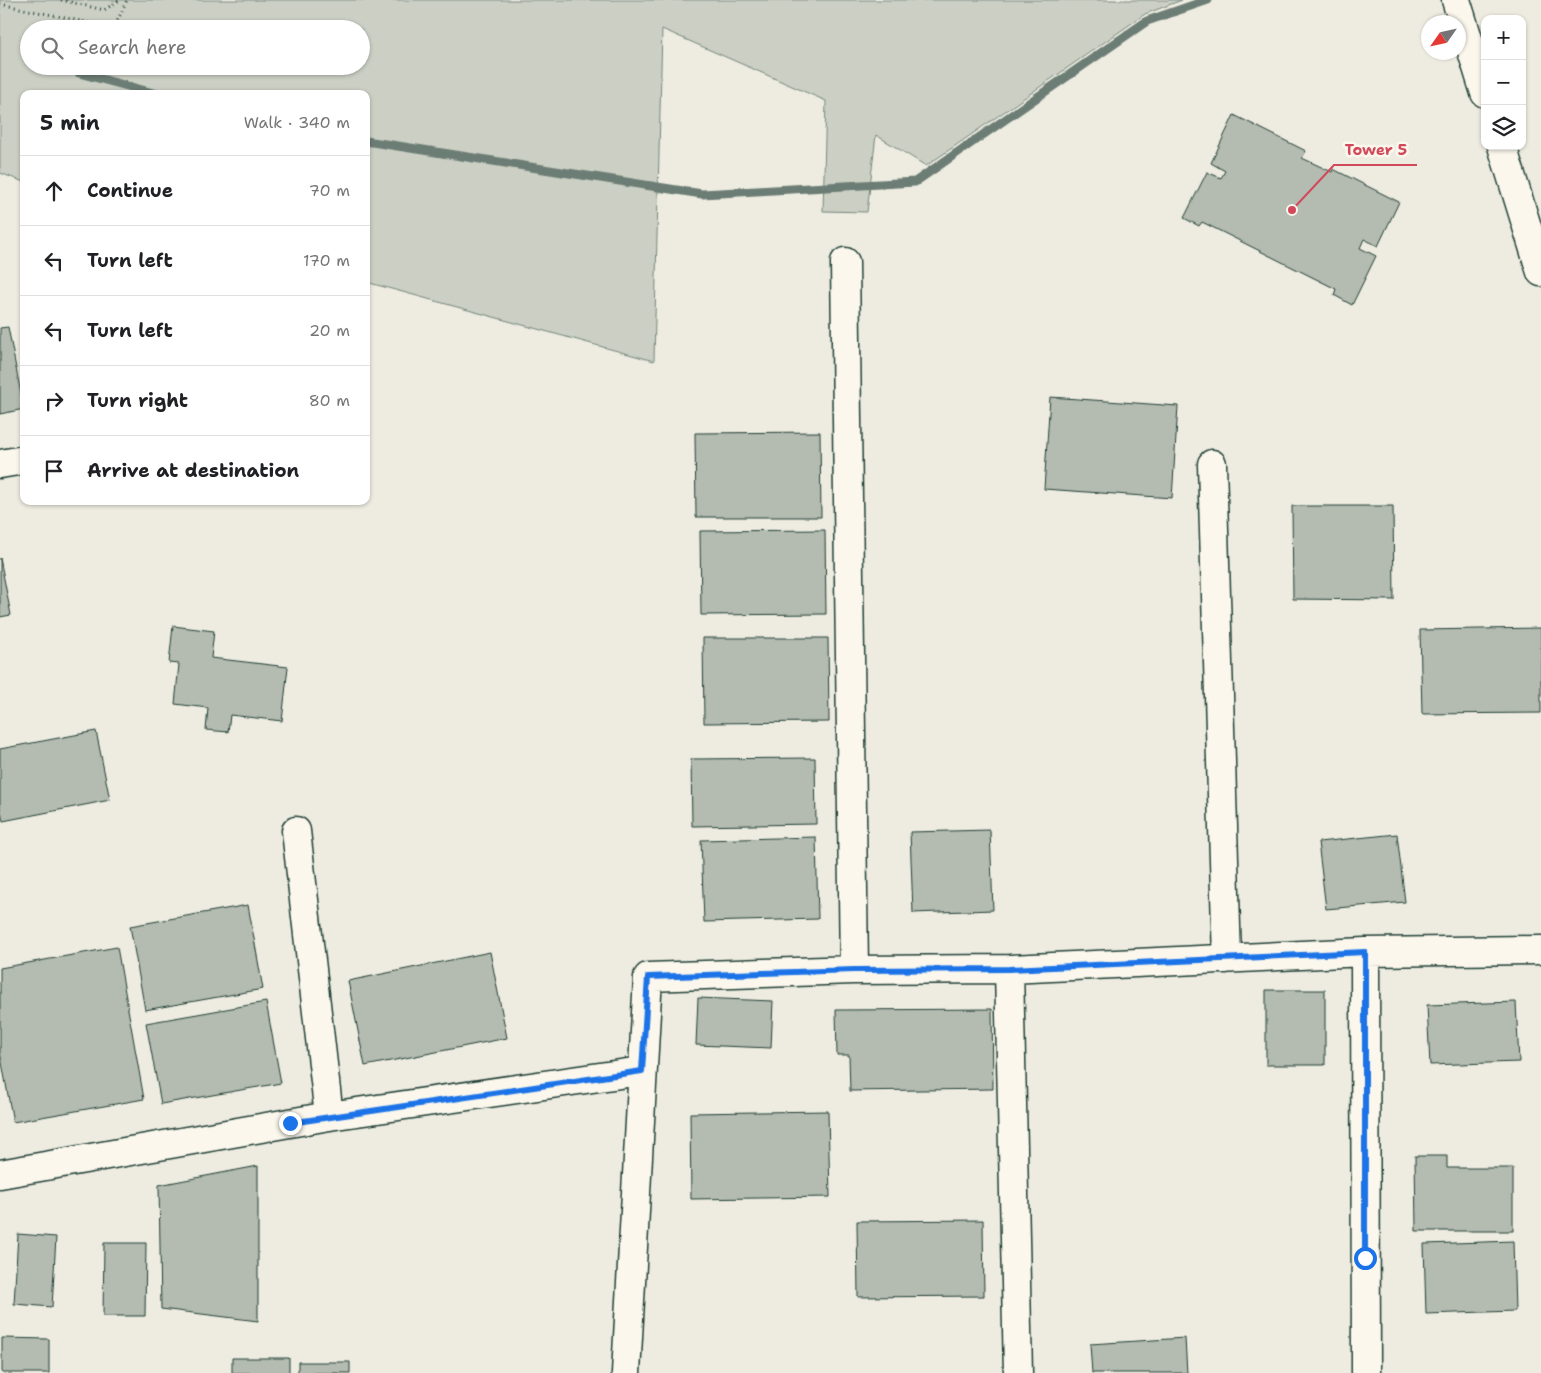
<!DOCTYPE html>
<meta charset="utf-8">
<style>
:root{--surface:#fff;--page:#f6f6f6;--text:#202124;--muted:#757577;--line:#e0e0e0}
body{margin:0;font-family:"Shantell Sans",sans-serif;background:var(--page);color:var(--text)}
.controls{position:absolute;right:15px;top:15px;display:grid;overflow:hidden;border-radius:10px;box-shadow:0 1px 4px #0004}
.controls button{width:45px;height:45px;display:grid;place-items:center;padding:0;border:0;border-bottom:1px solid var(--line);background:var(--surface);color:var(--text);font:25px sans-serif}
.compass{position:absolute;left:1421px;top:15px;width:45px;height:45px;border-radius:50%;background:var(--surface);box-shadow:0 1px 4px #0004;rotate:236deg}
.stop{position:absolute;width:15px;height:15px;margin:-11px;border:4px solid #1a73e8;border-radius:50%;background:#fff}
.stop.end{background:#1a73e8;border-color:#fff;box-shadow:0 1px 5px #0008}
.list{margin:0;padding:0;list-style:none}
h2{display:flex;justify-content:space-between;align-items:center;height:65px;margin:0;padding:0 20px;font-size:21px}
h2 small{font-size:16px;font-weight:400;color:var(--muted)}
.list li{display:grid;grid-template-columns:32px 1fr auto;gap:15px;align-items:center;box-sizing:border-box;height:70px;padding:0 20px;border-top:1px solid var(--line)}
.list b{display:block;font-size:19px;white-space:nowrap}
.list em{font-size:16px;font-style:normal;color:var(--muted)}
.icon{flex:none;width:28px;height:28px;fill:none;stroke:currentColor;stroke-width:2;stroke-linecap:round;stroke-linejoin:round}
.map{position:relative;flex:none;width:1541px;height:1373px;overflow:hidden}
.search{position:absolute;background:var(--surface);box-shadow:0 1px 4px #0004;left:20px;top:20px;width:350px;height:55px;display:flex;align-items:center;gap:12px;box-sizing:border-box;padding:0 18px;border-radius:28px;color:var(--muted);font-size:19px}
.panel{position:absolute;background:var(--surface);box-shadow:0 1px 4px #0004;left:20px;top:90px;width:350px;height:415px;border-radius:10px}
.map>svg:first-child{display:block}
.green{fill:#cbcfc4;stroke:#75867c;fill-rule:evenodd}
.lines{fill:none;stroke-linecap:round;stroke-linejoin:round}
.stream{stroke:#6c7d74;stroke-width:9}
.building{fill:#b4bbb0;stroke:#1f3d34}
.minor-casing{stroke:#1f3d34;stroke-width:31}
.path{stroke:#1f3d34;stroke-width:3;stroke-dasharray:1 4;stroke-linecap:butt}
.minor{stroke:#fbf7ec;stroke-width:28}
.route{stroke:#1a73e8;stroke-width:6}
.leader{fill:none;stroke:#d1495b;stroke-width:2}
.callout-dot{fill:#d1495b;stroke:#fbf7ec;stroke-width:2}
.callout-label{font-size:15px;text-anchor:middle;font-weight:bold;fill:#d1495b;stroke:#fbf7ec;stroke-width:5;stroke-linejoin:round;paint-order:stroke}
</style>
<div class="map">
<svg width="1541" height="1373" viewBox="0 0 1541 1373">
<rect width="100%" height="100%" fill="#eeece1"/>
<filter id="ink" filterUnits="userSpaceOnUse"><feTurbulence type="fractalNoise" baseFrequency=".02" numOctaves="2"/><feDisplacementMap in="SourceGraphic" scale="10" xChannelSelector="R" yChannelSelector="G"/><feConvolveMatrix kernelMatrix="1 2 1 2 8 2 1 2 1" color-interpolation-filters="sRGB"/></filter>
<g filter="url(#ink)">
<path class="green" d="M0 0H1182L1145 14 926 166 876 135 867 212 823 211 826 101 662 29 654 361 366 282V94H24V182L0 173ZM29 29H361V66H29Z"/>
<g class="lines">
<path class="stream" d="M76 66 79 73 157 94
M366 141 702 194 915 182 1147 21 1208 0"/>
</g>
<path class="building" d="M1234 115 1306 151 1302 158 1332 172 1333 169 1399 202 1378 246 1364 239 1360 248 1376 256 1352 305 1334 295 1336 289 1202 222 1199 226 1184 218 1207 172 1221 178 1225 171 1211 163Z
M8 327 24 409 0 414V328Z
M1050 397 1178 406 1172 498 1044 489Z
M820 432 821 517H696L695 433Z
M1292 506H1393L1394 600 1293 599Z
M825 530 826 614 701 615 700 531Z
M0 558 11 615 0 617Z
M173 626 214 631 211 658 288 667 282 721 230 715 228 732 206 730 208 708 175 704 179 664 169 663Z
M1541 628V713L1422 714 1420 630Z
M703 638H828L829 722 704 723Z
M96 731 110 800 3 821 0 808V749Z
M815 758 816 824 692 826 691 759Z
M990 830 993 910 913 913 910 832Z
M1397 834 1405 902 1326 909 1318 842Z
M816 837 818 919 704 922 701 840Z
M248 905 263 989 145 1010 130 926Z
M117 947 144 1099 13 1122 0 1052V968Z
M490 952 507 1038 365 1066 348 981Z
M1266 990H1325V1065H1266Z
M698 998 773 1001 771 1048 696 1045Z
M266 1002 281 1083 161 1104 146 1023Z
M1516 1002 1519 1062 1430 1065 1427 1005Z
M992 1009 993 1089 850 1091 849 1055H837L836 1010Z
M828 1111 830 1197 691 1199 690 1113Z
M1415 1156H1447V1168H1513V1231H1416Z
M258 1166V1321L161 1309 159 1185Z
M983 1220 984 1296 858 1297 857 1221Z
M18 1234 56 1237 52 1307 14 1304Z
M1513 1241 1515 1311 1426 1314 1424 1244Z
M104 1243H146L145 1316H103Z
M2 1338 49 1339V1373H2Z
M1185 1338 1187 1373H1092L1090 1344Z
M232 1358H289V1373H232Z
M298 1362H350V1373H298Z"/>
<g class="lines">
<g class="minor-casing">
<path id="minor" d="M1456 0 1485 93
M1502 146 1541 272
M845 262 854 970
M0 464 24 460
M1212 464 1227 959
M296 831 329 1116
M1365 952 1366 1373
M1009 969 1018 1373
M0 1174 329 1116 641 1071
M626 1373 648 977 854 970 1009 969 1365 952 1541 950"/>
</g>
<path class="path" d="M61 0 104 10 120 0
M0 4 114 28 127 0"/>
<use href="#minor" class="minor"/>
</g>
</g>
<g class="lines" filter="url(#ink)">
<path class="route" d="M290 1123 642 1071 648 977 854 970 1009 969 1365 952V1258"/>
</g>
<path class="leader" d="M1292 210L1334 165H1417"/>
<circle class="callout-dot" cx="1292" cy="210" r="5"/>
<g class="callout-label">
<text x="1376" y="155">Tower 5</text>
</g>
</svg>
<div class="controls">
<button>+</button>
<button>−</button>
<button><svg class="icon" aria-label="layers" viewBox="0 0 24 24"><path d="M12 4l9 5-9 5-9-5zM3 14l9 5 9-5"/></svg></button>
</div>
<svg class="compass" viewBox="-18 -18 36 36"><path d="M0-13l5 13h-10z" fill="#e53935"/><path d="M0 13l5-13h-10z" fill="#757577"/></svg>
<div class="stop" style="left:1365px;top:1258px"></div>
<div class="stop end" style="left:290px;top:1123px"></div>
<div class="search"><svg class="icon" aria-label="search" viewBox="0 0 24 24"><circle cx="10" cy="10" r="6"/><path d="M15 15l6 6"/></svg>Search here</div>
<section class="panel">
<h2>5 min<small>Walk · 340 m</small></h2>
<ul class="list">
<li><svg class="icon" aria-label="ahead" viewBox="0 0 24 24"><path d="M12 20V5M6 11l6-6 6 6"/></svg><div><b>Continue</b></div><em>70 m</em></li>
<li><svg class="icon" aria-label="left" viewBox="0 0 24 24"><path d="M17 20v-9H6M10 6l-5 5 5 5"/></svg><div><b>Turn left</b></div><em>170 m</em></li>
<li><svg class="icon" aria-label="left" viewBox="0 0 24 24"><path d="M17 20v-9H6M10 6l-5 5 5 5"/></svg><div><b>Turn left</b></div><em>20 m</em></li>
<li><svg class="icon" aria-label="right" viewBox="0 0 24 24"><path d="M7 20v-9h11M14 6l5 5-5 5"/></svg><div><b>Turn right</b></div><em>80 m</em></li>
<li><svg class="icon" aria-label="arrive" viewBox="0 0 24 24"><path d="M6 21V4h12l-3 4 3 4H6"/></svg><div><b>Arrive at destination</b></div></li>
</ul>
</section>
</div>
